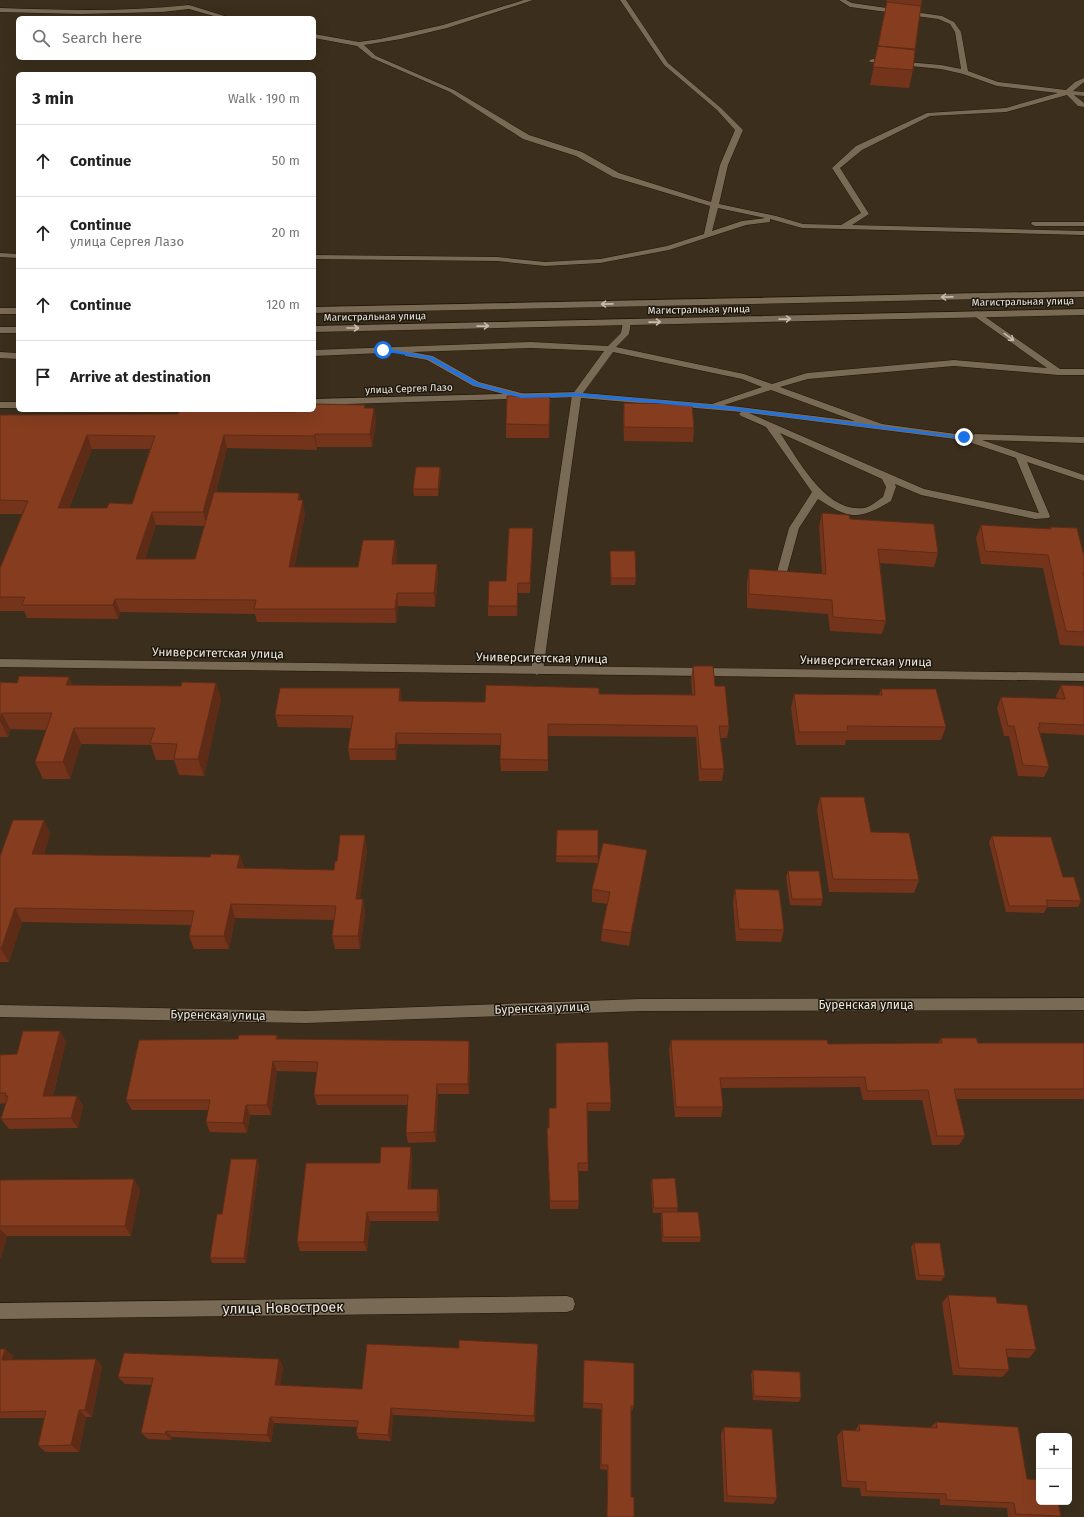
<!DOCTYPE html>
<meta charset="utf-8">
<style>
:root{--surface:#fff;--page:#f2f2f2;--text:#222;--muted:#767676;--line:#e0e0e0}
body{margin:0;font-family:"Fira Sans",sans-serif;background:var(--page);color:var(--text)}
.controls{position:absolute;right:12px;bottom:12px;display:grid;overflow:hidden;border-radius:6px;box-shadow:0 4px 16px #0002}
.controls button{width:36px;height:36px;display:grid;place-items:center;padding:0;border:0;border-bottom:1px solid var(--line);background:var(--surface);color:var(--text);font:20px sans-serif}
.stop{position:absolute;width:12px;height:12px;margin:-9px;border:3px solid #1a73e8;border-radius:50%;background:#fff}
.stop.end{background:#1a73e8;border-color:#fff;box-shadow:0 1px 4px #0008}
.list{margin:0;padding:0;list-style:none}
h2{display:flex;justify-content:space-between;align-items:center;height:52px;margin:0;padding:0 16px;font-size:17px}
h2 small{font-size:13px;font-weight:400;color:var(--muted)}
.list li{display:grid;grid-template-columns:26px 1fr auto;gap:12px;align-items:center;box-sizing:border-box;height:72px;padding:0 16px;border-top:1px solid var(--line)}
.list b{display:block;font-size:15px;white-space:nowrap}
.list p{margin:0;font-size:13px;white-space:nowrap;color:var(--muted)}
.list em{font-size:13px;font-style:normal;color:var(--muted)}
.icon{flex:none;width:22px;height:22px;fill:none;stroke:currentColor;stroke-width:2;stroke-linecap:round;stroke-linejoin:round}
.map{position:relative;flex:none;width:1084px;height:1517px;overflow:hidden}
.search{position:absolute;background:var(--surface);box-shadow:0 4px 16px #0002;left:16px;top:16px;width:300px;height:44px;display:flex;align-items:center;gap:10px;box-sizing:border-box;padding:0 14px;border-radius:6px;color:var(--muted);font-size:15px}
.panel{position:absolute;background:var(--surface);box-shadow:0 4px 16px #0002;left:16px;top:72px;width:300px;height:340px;border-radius:6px}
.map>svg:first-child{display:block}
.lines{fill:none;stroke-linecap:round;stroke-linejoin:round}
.lane-casing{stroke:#221605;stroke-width:1}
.street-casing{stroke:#221605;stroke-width:1}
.secondary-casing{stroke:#221605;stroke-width:1}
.lane{fill:#796a56;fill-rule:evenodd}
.street{fill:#796a56;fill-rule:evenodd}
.secondary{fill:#796a56;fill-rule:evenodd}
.wall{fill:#73341b;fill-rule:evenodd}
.shaded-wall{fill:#5e2b16}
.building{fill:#863d1f;stroke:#5e2b16;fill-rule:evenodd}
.oneway{stroke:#c6bbad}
.route{fill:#1a73e8}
.labels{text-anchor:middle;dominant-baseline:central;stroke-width:3;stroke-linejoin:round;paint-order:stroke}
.far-street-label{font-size:10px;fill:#f0e7dc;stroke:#1d180f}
.street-label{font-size:12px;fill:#f0e7dc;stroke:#1d180f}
.near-street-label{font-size:14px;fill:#f0e7dc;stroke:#1d180f}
</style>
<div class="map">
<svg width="1084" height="1517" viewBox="0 0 1084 1517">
<rect width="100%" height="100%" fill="#3b2e1c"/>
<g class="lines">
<g class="lane-casing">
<path id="lane" d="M524 0H533L447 28 401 39 364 45 376 56 454 90 529 135 582 152 619 173 711 202 720 165 735 130 717 110 664 65 620 0H626L668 63 721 108 743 130 728 165 719 204 776 216 803 224 841 225 861 213 832 168 856 146 927 113 1006 108 1058 93 997 86 963 74 941 69 870 62 869 61 872 59 941 65 961 69 955 32 950 24 938 19 850 7 839 0H846L852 3 942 16 954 22 961 32 968 71 998 82 1066 90 1075 82 1084 78V82L1073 91 1084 92V96L1074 95 1084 103V107L1078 106 1067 95 1006 112 930 116 862 150 840 168 869 214 852 225 1084 231V235L802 228 770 219V222L746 225 669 250 600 263 545 266 497 261 314 259V255L497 257 545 262 600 259 667 246 704 234 710 206 613 177 576 156 523 139 450 92 372 58 357 46 314 38V34L359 42 380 39 443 25ZM718 208 765 218 742 221 712 231Z
M189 5 231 18H221L189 9 162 12 81 14 0 12V8C63 10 126 12 189 5Z
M1032 222H1084V226H1035L1031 224Z
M0 253 18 254V258L0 257Z
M977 311 1060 369H1084V375H1058L954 366 808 379 780 387 882 424 971 436 975 434 1084 437V443L982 440 1084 475V481L1027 462 1050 516 1049 518 1035 519 921 495 895 484 896 487 891 501C858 521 849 519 818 499L799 528 787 572 782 576 777 572 789 528 812 492 766 427 741 416 739 414 741 412 581 398 543 671 537 675 531 671 572 395 604 351 531 348 412 352 433 356 479 382 525 394 527 396 522 399 473 386 427 360 405 356V352L314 356V350L531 342 608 346 621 333 623 322 627 319 631 322 629 334 616 347 744 374 772 384 807 373 954 360 1047 368 974 316V312ZM613 352 742 379 762 387 712 404 583 393ZM771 390 855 421 724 405ZM749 413 963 440 1016 458 1039 513 924 489ZM780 433 882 479 886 487 883 497C877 501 870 507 864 508 825 513 799 460 780 433Z
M0 352 18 353V359L0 358Z"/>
</g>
<g class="street-casing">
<path id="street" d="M577 392 580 393V397L314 405V399Z
M0 402H18V408H0Z
M0 659 1084 673V681L0 667Z
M1084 998V1010L640 1011 306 1023 0 1017V1005L306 1011 640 999Z
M567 1296 573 1298 575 1304 573 1310 567 1312 0 1319V1303Z"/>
</g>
<g class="secondary-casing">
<path id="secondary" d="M1084 291V297L314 313V307Z
M0 308H18V314H0Z
M1084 309V315L314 332V326Z
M0 327H18V333H0Z"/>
</g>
<use href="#lane" class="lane"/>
<use href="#street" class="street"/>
<use href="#secondary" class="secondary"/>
</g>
<path class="wall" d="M887 0H922L913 70 909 88 870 85Z
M550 396 549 438H506V424Z
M624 403 694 428 693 442 624 441 623 417Z
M365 405V408H374L376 422 372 447H317V450L227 448 216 492 299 493 305 514 294 567H358L395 540 397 554 396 564H437L438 578 435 607 398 606 396 623 257 622 255 614 120 612 118 619 27 618 24 611H0V566H1L22 514H0V415L178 414 296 412ZM92 449H150L132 504 107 508H69ZM156 525 205 526 195 559H145Z
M440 467 441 474 438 496H414L413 489Z
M822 513 850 519 938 553 934 567 880 563 886 621 882 634 830 631 828 614 747 608V583L749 569 822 574 819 527Z
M981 525 1050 529 1051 527 1084 556V646L1060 645 1043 568 981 564 976 538Z
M533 528 530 593H518L517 616H488V606L506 581Z
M610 551 636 578 635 585H611L610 558Z
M693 666 715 686 729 726 727 738H721L724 769 722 781H699L696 737 548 736V771H501L500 759 501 745 398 744 396 760H350L348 749 351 728 278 727 275 715 400 688 402 701 485 702 599 694 692 695 691 677Z
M69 677 72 685 181 686 216 683 221 699 204 776 179 775 174 760H156L151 745 81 744 70 779H43L35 762 47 730 10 729 8 737H0V682L17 683Z
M1061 685 1084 686V735L1040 733 1049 767 1044 777 1018 776 1009 736H1004L997 708 1001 697 1057 699 1056 696Z
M881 689 946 727 941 740H846L845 745H796L791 708 794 694 879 695Z
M820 797 919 880 914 893 829 892 817 810Z
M44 820 50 834 44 854 244 868 334 870 337 861 367 849 360 899H363L365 913 360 949H335L332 936 334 920 235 918 229 949H194L189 936 191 925 22 922 9 962H0V856Z
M557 830 598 856V863L556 862Z
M992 836 1063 877 1081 901 1078 907H1047L1044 913 1006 912 989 842Z
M647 850 645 863 629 946 601 941 602 929 607 904 592 902V889Z
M788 871 823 899 821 906 790 905 786 877Z
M735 889 784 930 781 942 736 941 733 902Z
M60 1031 66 1042 53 1096H77L83 1106 78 1128 9 1129 1 1119 6 1103 0 1104V1055L17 1054Z
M277 1035 278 1039 469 1041 470 1051 469 1094H438L436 1142 408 1143 406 1133 408 1105H317L314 1095 317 1072 277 1071 271 1115H250L247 1133 210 1132 206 1122 208 1110H132L126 1100 238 1039Z
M941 1038 978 1043H1084V1099H957L965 1136 959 1145H932L922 1100H863L860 1087 721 1088 723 1107 721 1117H675L669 1050 671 1040 828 1044 938 1043Z
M556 1052 611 1103 610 1111H587L588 1163V1171H578L579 1201 578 1209H550L547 1128H549L556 1108Z
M412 1157 411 1189H438L440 1199 439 1221H370L367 1251H300L297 1242 380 1163Z
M257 1159 259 1165 246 1263H212L210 1258 222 1214Z
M134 1179 140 1190 131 1236H7L1 1258H0V1180Z
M652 1179 678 1208 677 1212 701 1237 700 1242H662L661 1217V1213H653L651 1184Z
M914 1243 945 1276 941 1281 916 1280 911 1247Z
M948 1295 997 1303 1036 1350 1029 1358 1007 1357 1009 1370 1002 1377 953 1375 942 1303Z
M538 1344 535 1422 393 1415 391 1441 359 1439 356 1433 357 1427 274 1423 271 1442 172 1437 171 1440 148 1439 141 1433 152 1385 125 1384 118 1377 279 1359 283 1367 280 1386 362 1389 459 1348Z
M0 1349H5L13 1356 12 1360 96 1359 102 1366 92 1417H86L79 1452H46L38 1446 44 1418H0Z
M584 1360 634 1406 632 1411H631V1497L634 1517H607V1470L600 1469 601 1409 583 1408Z
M753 1370 801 1398 799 1402 753 1400 751 1374Z
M936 1422 1027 1479 1061 1516 1060 1517H1008L1007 1508 940 1505V1499L861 1496 860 1488 842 1487 837 1436 842 1430 855 1431 859 1424 930 1428Z
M724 1427 777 1498 773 1504 724 1502 721 1434Z"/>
<path class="shaded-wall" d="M374 408 376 422 372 447 370 434Z
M315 434 317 447V450L314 436Z
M87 435 92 449 63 522 58 508Z
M224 435 227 448 207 526 203 512Z
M440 467 441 474 438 496V489Z
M299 493 302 506 303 500 305 514 292 581 289 567 298 500Z
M152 512 156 525 141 572 136 559Z
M533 528V539L530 593V583Z
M395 540 397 554 394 577 392 564Z
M437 564 438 578 435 607 434 593Z
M518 583V593L517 616V606Z
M397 593 398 606 396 623 395 609Z
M115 599 120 612 118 619 113 605Z
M69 677 75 694 66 685Z
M216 683 221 699 204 776 198 759Z
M400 688 402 700 400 713 399 701Z
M2 713 10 729 8 737 0 721V719Z
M74 728 81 744 70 779 63 762Z
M396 733 398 744 396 760 395 749Z
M44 820 50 834 39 868 32 854Z
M365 835 367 849 358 913 356 899Z
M647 850 645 863 629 946 631 933Z
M240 855 245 869 237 868Z
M363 899 365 913 360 949 358 936Z
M231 904 235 918 229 949 224 936Z
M15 908 22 922 9 962 1 949Z
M60 1031 66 1042 50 1107 43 1096Z
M469 1041 470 1051 469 1094 468 1084Z
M273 1061 277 1071 271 1115 267 1105Z
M437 1084 438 1094 436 1142 434 1132Z
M77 1096 83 1106 78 1128 71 1118Z
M246 1105 250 1115 247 1133 243 1123Z
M411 1147 412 1157 410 1198 408 1189Z
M257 1159 259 1165 246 1263 244 1258Z
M134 1179 140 1190 131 1236 125 1226Z
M438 1189 440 1199 439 1221 437 1212Z
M367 1212 370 1221 367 1251 364 1242Z
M0 1229 7 1236 1 1258H0Z
M538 1344V1351L535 1422 534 1416Z
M5 1349 13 1356 10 1367 2 1360Z
M96 1359 102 1366 92 1417 85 1410Z
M279 1359 283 1367 279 1392 275 1385Z
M391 1408 393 1415 391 1441 388 1435Z
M79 1410 86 1417 79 1452 71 1445Z
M270 1417 274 1423 271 1442 267 1435Z
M166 1431 172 1437 171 1440 165 1434Z"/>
<path class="building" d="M887 2 921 6 915 49 878 46Z
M878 46 915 50 913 70 873 67Z
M507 396H550L549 425 506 424Z
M624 403 692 404 694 428 624 427Z
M314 404 365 405 364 408H374L370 434H315L314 436 224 435 203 512H152L136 559H195L214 492 299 493 298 500H303L289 567H358L363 540H395L392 564H437L434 593H397L395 609H254L256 600 115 599 113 605H22L25 597H0V566H1L28 501 0 500V415L178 414 179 411 296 412 297 410H314ZM87 435 155 436 132 504 109 503 107 508H58Z
M416 467H440L438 489H413Z
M822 513 849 515 850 519 934 524 938 553 878 549 886 621 833 617 832 600 749 594V569L826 574Z
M981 525 1051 529V527L1077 528 1084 556V573H1083L1084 577V632L1066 631 1048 555 985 551Z
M509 528H533L530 583H518L517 606H488L489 581H506Z
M610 551H635L636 578H611Z
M693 666H713L715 686H725L729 726H719L724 769H701L697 726 548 724V760L500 759 501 734 396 733 395 749H348L353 716 275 715 280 688H400L399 701 485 702 486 685 599 688V694L695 695Z
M19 676 69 677 66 685 181 686 182 682 216 683 198 759H174L177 744 150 743 155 728H74L63 762H35L52 713H2L0 719V682L17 683Z
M1061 685 1084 686V725L1039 723 1040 727H1038L1049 767 1023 765 1014 726H1008L1001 697 1065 699Z
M881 689H936L946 727 847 726 848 732H799L794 694 882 695Z
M820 797H864L871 832 909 833 919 880 833 879Z
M13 820H44L32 854 210 857 211 854 240 855 237 868 334 870 335 861H337L340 835H365L356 899H363L358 936H332L336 906 231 904 224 936H189L194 911 15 908 1 949H0V856Z
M557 830H598V856H556Z
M992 836 1051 837 1063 877H1074L1081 901 1046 900 1048 906H1009Z
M603 843 647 850 631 933 602 929 610 892 592 889Z
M788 871H819L823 899H792Z
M735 889 779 890 784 930 739 929Z
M23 1031H60L43 1096H77L71 1118 1 1119 8 1096H5L6 1093H0V1055L17 1054Z
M239 1035H277L276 1039 469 1041 468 1084H437L434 1132 406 1133 408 1095H314L318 1062 273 1061 267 1105H246L243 1123 206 1122 210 1100H126L139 1040 238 1039Z
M941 1038H976L978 1043H1084V1089H954L965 1136H937L928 1090 867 1091 865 1077 720 1078 723 1107H676L671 1040H827L828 1044 942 1043Z
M608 1042 611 1103H587L588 1163H578L579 1201H550L547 1128H549V1108H556V1043Z
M381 1147H411L408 1189H438L437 1212H367L364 1242H297L306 1163H380Z
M231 1159H257L244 1258H210L217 1214H222Z
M675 1178 678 1208H654L652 1179Z
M134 1179 125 1226H0V1180Z
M662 1212H698L701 1237H663Z
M914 1243H940L945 1276 919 1275Z
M948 1295 996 1297 997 1303 1027 1305 1036 1350 1006 1349 1009 1370 959 1368Z
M459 1340 538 1344 534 1416 391 1408 388 1435 356 1433 358 1421 270 1417 267 1435 166 1431 165 1434 141 1433 153 1378 118 1377 124 1353 279 1359 275 1385 362 1389 367 1344 459 1348Z
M0 1349H5L2 1360 96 1359 85 1410H79L71 1445 38 1446 46 1411 0 1412Z
M584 1360 634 1363V1406H631V1497H634V1517H607L608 1465H601L602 1404 583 1403Z
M753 1370 800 1372 801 1398 754 1396Z
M936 1422 1018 1427 1027 1479 1039 1480V1502H1058L1061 1516 1016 1514 1014 1503 947 1500 946 1494 866 1491V1482L847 1481 842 1430 860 1431 859 1424 937 1428Z
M724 1427 772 1429 777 1498 727 1496Z"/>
<defs><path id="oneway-shaft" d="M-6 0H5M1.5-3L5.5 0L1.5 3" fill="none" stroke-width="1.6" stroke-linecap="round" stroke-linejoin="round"/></defs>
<g class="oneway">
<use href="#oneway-shaft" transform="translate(947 297) rotate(179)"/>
<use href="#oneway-shaft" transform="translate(607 304) rotate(179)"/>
<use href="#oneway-shaft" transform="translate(785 319) rotate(-1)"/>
<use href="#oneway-shaft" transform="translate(655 322) rotate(-1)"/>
<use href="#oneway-shaft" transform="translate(483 326) rotate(-1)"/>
<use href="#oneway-shaft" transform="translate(353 328)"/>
<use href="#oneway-shaft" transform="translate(1009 337) rotate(36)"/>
</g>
<path class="route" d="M383 348 432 357 478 383 522 395 577 393 732 407 966 437 964 439 732 410 577 396 522 398 474 385 429 359 382 351Z"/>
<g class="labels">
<g class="far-street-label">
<text transform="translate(1023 302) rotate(-1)">Магистральная улица</text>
<text transform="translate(699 310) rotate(-1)">Магистральная улица</text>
<text transform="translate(375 317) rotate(-1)">Магистральная улица</text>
<text transform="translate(409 389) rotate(-2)">улица Сергея Лазо</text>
</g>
<g class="street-label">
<text transform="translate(218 653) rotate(1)">Университетская улица</text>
<text transform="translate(542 658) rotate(1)">Университетская улица</text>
<text transform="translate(866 661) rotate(1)">Университетская улица</text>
<text x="866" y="1005">Буренская улица</text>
<text transform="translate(542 1008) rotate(-2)">Буренская улица</text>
<text transform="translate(218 1015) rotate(1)">Буренская улица</text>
</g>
<g class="near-street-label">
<text transform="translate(283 1308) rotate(-1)">улица Новостроек</text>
</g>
</g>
</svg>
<div class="controls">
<button>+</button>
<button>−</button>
</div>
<div class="stop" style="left:383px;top:350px"></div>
<div class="stop end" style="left:964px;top:437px"></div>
<div class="search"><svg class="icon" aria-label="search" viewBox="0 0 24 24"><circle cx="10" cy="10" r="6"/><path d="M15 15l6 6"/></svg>Search here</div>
<section class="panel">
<h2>3 min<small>Walk · 190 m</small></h2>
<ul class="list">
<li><svg class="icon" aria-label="ahead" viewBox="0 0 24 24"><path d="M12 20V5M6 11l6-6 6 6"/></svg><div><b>Continue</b></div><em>50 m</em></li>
<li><svg class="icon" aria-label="ahead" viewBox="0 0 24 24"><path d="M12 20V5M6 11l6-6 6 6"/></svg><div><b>Continue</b><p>улица Сергея Лазо</p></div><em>20 m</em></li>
<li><svg class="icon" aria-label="ahead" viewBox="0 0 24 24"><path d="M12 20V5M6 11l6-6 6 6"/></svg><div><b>Continue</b></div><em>120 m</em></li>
<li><svg class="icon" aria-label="arrive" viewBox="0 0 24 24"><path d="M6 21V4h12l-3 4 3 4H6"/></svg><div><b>Arrive at destination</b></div></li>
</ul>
</section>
</div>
